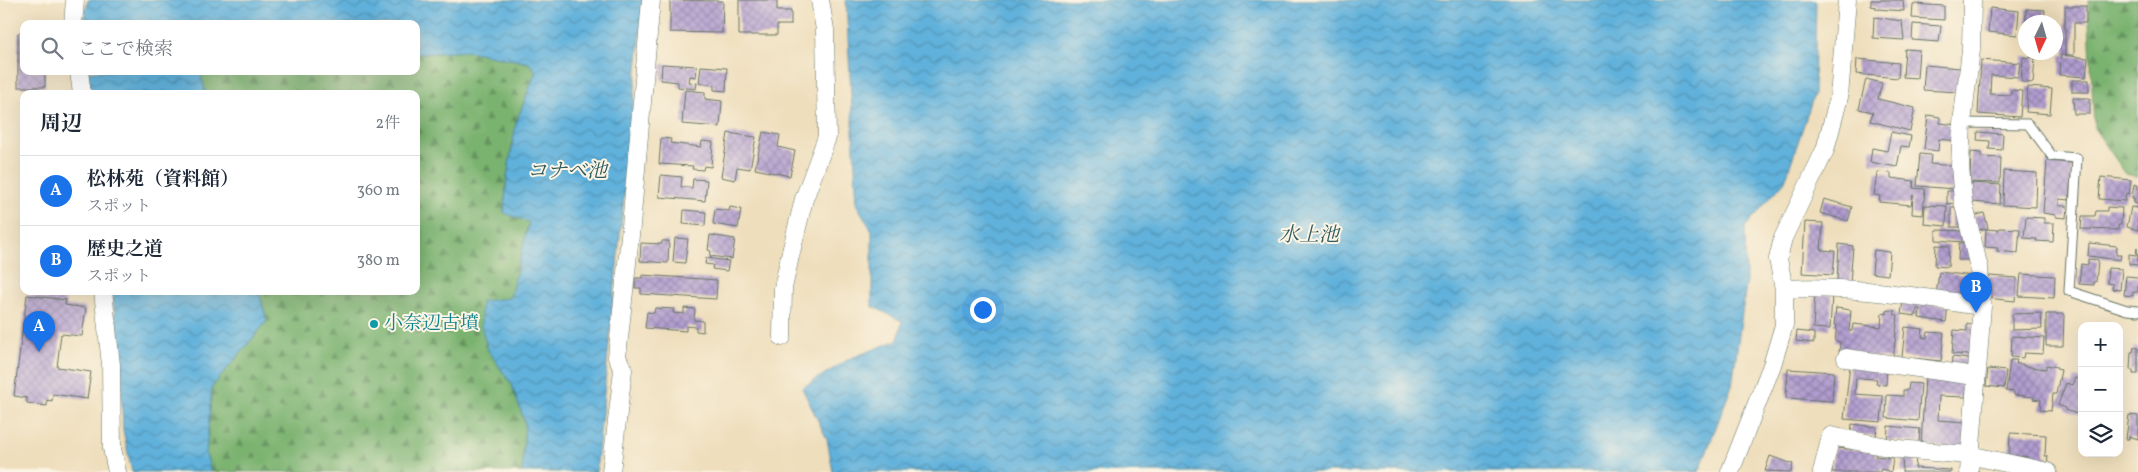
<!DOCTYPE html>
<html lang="ja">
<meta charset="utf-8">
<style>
:root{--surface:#fff;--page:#f2f2f3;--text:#1f2937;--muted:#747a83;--line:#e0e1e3;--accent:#1a73e8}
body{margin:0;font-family:Vollkorn,"Noto Serif JP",serif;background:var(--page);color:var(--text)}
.controls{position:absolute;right:15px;bottom:15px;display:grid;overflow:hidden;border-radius:10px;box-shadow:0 5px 20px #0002}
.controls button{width:45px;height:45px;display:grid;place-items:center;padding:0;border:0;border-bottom:1px solid var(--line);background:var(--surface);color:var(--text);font:25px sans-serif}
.compass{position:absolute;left:2018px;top:15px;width:45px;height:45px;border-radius:50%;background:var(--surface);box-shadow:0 5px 20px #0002;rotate:185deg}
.you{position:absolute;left:982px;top:309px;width:18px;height:18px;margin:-12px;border:4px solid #fff;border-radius:50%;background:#1a73e8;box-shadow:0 0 0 8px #1a73e833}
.badge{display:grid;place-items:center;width:32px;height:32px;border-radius:50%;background:var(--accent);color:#fff;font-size:16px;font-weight:700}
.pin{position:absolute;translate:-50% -41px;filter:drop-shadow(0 1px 2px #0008)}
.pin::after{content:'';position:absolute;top:26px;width:18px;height:15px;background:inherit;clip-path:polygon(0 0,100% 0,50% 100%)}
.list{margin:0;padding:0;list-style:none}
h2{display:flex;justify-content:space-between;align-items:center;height:65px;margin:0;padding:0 20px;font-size:21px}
h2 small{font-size:16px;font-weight:400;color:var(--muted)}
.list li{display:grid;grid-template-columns:32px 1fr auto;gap:15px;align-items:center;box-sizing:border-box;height:70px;padding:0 20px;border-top:1px solid var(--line)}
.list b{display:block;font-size:19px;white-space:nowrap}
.list p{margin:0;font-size:16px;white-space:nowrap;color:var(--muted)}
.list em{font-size:16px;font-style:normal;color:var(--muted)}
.icon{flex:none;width:28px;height:28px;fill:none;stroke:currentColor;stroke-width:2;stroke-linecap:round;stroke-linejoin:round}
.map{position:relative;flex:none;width:2138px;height:472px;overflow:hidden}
.search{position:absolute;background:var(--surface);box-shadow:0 5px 20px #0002;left:20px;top:20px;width:400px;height:55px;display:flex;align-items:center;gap:12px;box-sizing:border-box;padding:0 18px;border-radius:10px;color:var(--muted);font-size:19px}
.panel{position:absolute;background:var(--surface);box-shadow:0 5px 20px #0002;left:20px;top:90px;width:400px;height:205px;border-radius:10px}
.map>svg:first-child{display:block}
.forest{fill:url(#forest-firs);stroke:#4c7852}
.water{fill:url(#water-waves);stroke:#407788}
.building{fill:url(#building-cross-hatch)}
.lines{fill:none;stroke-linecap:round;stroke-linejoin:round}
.service-casing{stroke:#677564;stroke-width:11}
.minor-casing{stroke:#677564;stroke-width:19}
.service{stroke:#fff;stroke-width:9}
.minor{stroke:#fff;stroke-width:18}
.culture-dot{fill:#0f9aa8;stroke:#fcf5e5;stroke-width:2}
.labels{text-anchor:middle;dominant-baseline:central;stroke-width:4;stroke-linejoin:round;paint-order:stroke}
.culture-label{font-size:19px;fill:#0d838f;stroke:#fcf5e5;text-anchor:start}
.water-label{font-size:20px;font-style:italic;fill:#2f5a5e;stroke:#fcf5e5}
</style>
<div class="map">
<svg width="2138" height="472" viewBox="0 0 2138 472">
<defs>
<pattern id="forest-firs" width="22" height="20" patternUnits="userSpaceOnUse" patternTransform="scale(1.25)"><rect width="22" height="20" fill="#7ab270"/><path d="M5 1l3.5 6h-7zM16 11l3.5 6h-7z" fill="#63925d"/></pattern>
<pattern id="water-waves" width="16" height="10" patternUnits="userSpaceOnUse" patternTransform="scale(1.25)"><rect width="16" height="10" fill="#60b1db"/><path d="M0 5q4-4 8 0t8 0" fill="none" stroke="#4f91b2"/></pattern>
<pattern id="building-cross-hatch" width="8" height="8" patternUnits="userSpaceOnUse" patternTransform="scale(1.25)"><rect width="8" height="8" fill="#b19ccf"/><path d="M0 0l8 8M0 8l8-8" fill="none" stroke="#8f80a9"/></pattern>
</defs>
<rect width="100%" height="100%" fill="#fcf5e5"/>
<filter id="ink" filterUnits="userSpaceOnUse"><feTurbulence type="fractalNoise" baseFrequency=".02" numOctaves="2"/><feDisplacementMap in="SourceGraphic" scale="10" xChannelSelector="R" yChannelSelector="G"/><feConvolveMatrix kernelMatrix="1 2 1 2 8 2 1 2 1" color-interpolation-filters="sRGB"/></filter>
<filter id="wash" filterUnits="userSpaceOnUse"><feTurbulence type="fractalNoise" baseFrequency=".0096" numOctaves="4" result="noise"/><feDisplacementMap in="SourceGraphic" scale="20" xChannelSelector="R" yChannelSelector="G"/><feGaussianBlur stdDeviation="1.12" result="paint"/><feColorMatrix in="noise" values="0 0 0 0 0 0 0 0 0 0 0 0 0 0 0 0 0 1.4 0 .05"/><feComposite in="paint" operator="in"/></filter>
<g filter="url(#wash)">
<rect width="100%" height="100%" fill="#eedebc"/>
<path class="forest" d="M2088 0H2138V177L2126 174 2094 128Z
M468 51 529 63 536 71 516 123 507 177 504 212 529 222 510 298 481 302 488 350 512 385 525 423 522 472H211L206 454 212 387 267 321 259 291H416V94H206L200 71H416V54Z"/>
<path class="water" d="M88 0H644L596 472H522L525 423 512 385 488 350 481 327V301L510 298 529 222 504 213 507 177 516 123 536 71 529 63 468 51 416 54V24H82Z
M846 0H1816L1814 94 1785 181 1745 227 1746 285 1732 385 1699 472H833L827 439 802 388 851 358 898 340 902 321 872 306V231L857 205Z
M88 71H200L206 94H90Z
M112 291H259L267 321 212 387 206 454 211 472H132L123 430 120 359Z"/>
<g id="blocks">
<path class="building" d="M670 0 723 1 722 33 670 32Z
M739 0H777V11H791V25H777V35H739Z
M1871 0H1903L1904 11 1876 9V7L1871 6Z
M1913 4 1944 6V20L1912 18Z
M2065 6H2086V23H2074V55H2065Z
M1990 8 2019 11 2017 35 1988 32Z
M2026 9 2045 10 2044 22H2026Z
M1874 17 1902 21 1904 40 1873 38Z
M1913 24 1941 26 1939 42 1912 40Z
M18 33H24V71H45V87H18Z
M1905 49 1919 50 1917 78 1903 77Z
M2061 55 2088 58 2086 77 2059 75Z
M2023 57 2035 58 2033 83 2021 82Z
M1857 59 1899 63 1898 78 1856 74Z
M1981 60 2020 63 2018 77 1991 75 1990 94 2011 95V90L2022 91 2020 117 1978 114Z
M662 64 697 66 696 77 690 76 689 82 697 83 696 89 678 87V82L661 80Z
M1925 65 1960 68 1958 92 1923 90Z
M701 66 727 68 726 91 714 90V85L699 83Z
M1866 79 1882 83 1878 99 1915 108 1910 131 1870 121 1873 112 1859 109Z
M2072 80H2089V92H2072Z
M2028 87 2052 89 2050 114 2026 112Z
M685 90 705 92V99L722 101 720 127 682 124Z
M2073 98H2090V114H2074Z
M1928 115 1940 117V123L1958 125 1956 141 1939 139 1938 151 1924 149Z
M763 132 780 135 778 147 795 151 790 176 755 169Z
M1891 132 1911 136 1909 147 1901 146 1897 167 1870 162 1872 148 1887 151Z
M1978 132 2003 134 2002 150 1989 149 1990 141 1977 140Z
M728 133 756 137 750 169 737 167 735 180 721 177Z
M661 138 671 139 670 143 701 147 702 141 713 142 711 167 704 166 703 170 692 169 693 166 659 164Z
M1971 152 1981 153V157L2001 158 2000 183 1970 182Z
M1920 154 1931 155 1930 164 1956 166 1954 189 1917 186Z
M2047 161 2072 163 2069 200 2059 199V206H2067L2066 218 2056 217V215L2043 213Z
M2004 171 2037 173 2036 207 2003 205Z
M1877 172 1891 173V178L1914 181 1913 188 1925 189 1923 215 1912 214 1913 195 1911 205 1879 202 1880 196 1874 195Z
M661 175 682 177 681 187 692 188 693 179 707 180 705 201 659 197Z
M2101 177 2131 180 2129 194 2126 193 2125 201 2099 199Z
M1971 183 2001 185 2000 204 1970 202Z
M2134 184 2138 185V204L2134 203V198H2132Z
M1947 191H1958L1959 203 1947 204Z
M1824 199 1852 207 1848 221 1820 213Z
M1925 205 1947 206 1946 226 1924 224Z
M730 207 741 209 738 228 713 224 715 209 729 211Z
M1951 207H1961V227H1951Z
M2107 207 2122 208 2121 225H2118V230L2081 229 2082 216H2095L2096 211H2107Z
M2131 207 2138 208V230L2127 227Z
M684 210 706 212 705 226 683 224Z
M1984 213 1988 228 1978 230 1974 216Z
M2026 217 2044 218V223H2054L2053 242 2036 241 2037 239 2024 238Z
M1805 222 1823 223 1821 250 1835 251 1833 275 1802 273Z
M1999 228 2020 229 2018 253 1997 251 1998 248 1985 247 1986 229 1999 230Z
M1936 230 1964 231V242L1936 240Z
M710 235 735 239 732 259 710 256 711 251 708 250Z
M675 238 688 239 685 263 673 262Z
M662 241H669L668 263 640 261 641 243 662 244Z
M1959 243H1971V260H1958Z
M2089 243 2117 246 2116 255H2121L2120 260 2088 256Z
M1839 244 1853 246 1850 283 1837 281Z
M1936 245 1949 246 1948 267 1935 266Z
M2137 248 2138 265 2129 264V254L2136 255Z
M1874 250 1890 252 1888 275 1872 273Z
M706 258 729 261 727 271 712 269 713 265 705 264Z
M2088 259 2098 260 2096 282H2094V285L2079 284 2081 264 2088 265Z
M2108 268 2122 269 2120 290 2112 289 2113 284 2107 283Z
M1939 272 1973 276 1970 298 1936 295Z
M2021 274 2055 276 2054 298 2019 296Z
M642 275 717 280 716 299 641 294V288H635V278H642Z
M1989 276 2017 278 2015 301 1987 298Z
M2126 276 2138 277V292H2133V296L2124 295Z
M1815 294 1832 295 1830 329 1813 328Z
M27 295 66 300 65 305 86 308 82 336 61 334 57 367 91 372 87 399 53 394 52 401 47 400V406L27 403V398L14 396Z
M1903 301 1948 306 1946 322 1919 318 1920 309H1917L1916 316 1901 314Z
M655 308 674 309 673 313 684 314V308L695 309 694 320 703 321V332L696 331V327L686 326V331L645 328 647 312 654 313Z
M1836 308 1851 310 1849 331H1852L1853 324 1881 327 1882 313 1887 314V310L1895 311 1894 314 1898 315 1893 359 1839 353 1840 342 1835 341 1837 325H1834Z
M2041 313 2042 329 2012 330V314Z
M2046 314H2064L2063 346H2046Z
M1967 324 1973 325 1970 355 1952 354 1954 330 1967 331Z
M1905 327 1923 329 1922 337 1927 338 1928 332 1944 333 1941 361 1902 357Z
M1797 331 1814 333V343L1796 341Z
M2012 336 2044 338 2043 354 2024 353 2023 358 2011 357Z
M2134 347 2138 348V374H2133V370H2130L2131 352H2133Z
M1952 357 1969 359 1968 368 1951 366Z
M2010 360H2017L2016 364H2023V366L2046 369V365L2057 367V369L2061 370 2056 394H2053L2051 411 2040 410 2041 400 2033 399 2034 397 2014 395V392L2006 391Z
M1850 364 1887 367 1886 385 1876 384 1877 379 1856 378 1855 394 1883 396 1881 422 1844 419Z
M1788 369 1834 372 1832 401 1786 398Z
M1988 369 2006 371 2004 388 1986 386Z
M1925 376 1967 378 1966 397 1939 396 1938 420 1966 422 1964 449 1921 446Z
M2075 378 2082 380V416L2066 410V408L2058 405 2066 383 2072 385Z
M1909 383 1921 384 1918 421 1886 418 1887 395 1903 396V390H1908Z
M2129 415 2138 416V439L2129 436V439H2126Z
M1852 424 1877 427 1876 436 1851 433Z
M1888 426 1920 429 1919 443 1887 440Z
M2010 433 2046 435 2045 456H2048L2047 466 2027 465 2028 457 2009 455Z
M1834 448 1876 451 1875 456 1893 458 1891 472 1881 469 1880 472H1832Z
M1770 456 1793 464 1791 472 1765 471Z
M1903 456H1916L1915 468 1951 470V472H1902Z"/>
</g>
</g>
<g filter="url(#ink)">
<use href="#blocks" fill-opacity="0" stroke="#677564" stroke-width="1"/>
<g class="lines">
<g class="service-casing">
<path id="service" d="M1962 123 2028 124 2052 156 2077 158 2069 291 2127 310 2138 311"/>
</g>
<g class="minor-casing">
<path id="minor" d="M73 24 75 0
M79 71 82 94
M1784 289C1851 285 1916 297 1982 306
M103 291 111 365 112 448 117 472
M782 337 783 288 790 256 804 199 827 137 825 30 820 0
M1846 358 1975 376
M611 472 623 370 617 357 631 226 651 0
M1730 472 1772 365 1784 325V289L1778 259 1783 238 1825 150 1839 97 1847 0
M1822 472 1831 436 1898 449 1969 455 2048 472
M1969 472 1982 306 1979 268 1963 201 1960 166 1962 123 1971 50 1972 0"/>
</g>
<use href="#service" class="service"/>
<use href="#minor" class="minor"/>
</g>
</g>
<circle class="culture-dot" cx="374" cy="324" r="5"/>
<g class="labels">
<g class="culture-label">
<text x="384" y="324">小奈辺古墳</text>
</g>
<g class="water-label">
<text x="567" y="172">コナベ池</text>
<text x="1309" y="236">水上池</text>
</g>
</g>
</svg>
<div class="controls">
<button>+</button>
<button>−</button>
<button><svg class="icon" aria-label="layers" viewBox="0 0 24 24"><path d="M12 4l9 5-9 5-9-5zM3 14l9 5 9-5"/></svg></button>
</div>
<svg class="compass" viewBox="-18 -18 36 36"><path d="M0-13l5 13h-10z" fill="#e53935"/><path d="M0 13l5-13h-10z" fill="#747a83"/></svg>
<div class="you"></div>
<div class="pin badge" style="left:39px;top:352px">A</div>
<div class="pin badge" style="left:1976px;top:313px">B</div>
<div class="search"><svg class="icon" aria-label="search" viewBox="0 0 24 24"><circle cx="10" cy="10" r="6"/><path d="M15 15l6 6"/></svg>ここで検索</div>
<section class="panel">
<h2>周辺<small>2件</small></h2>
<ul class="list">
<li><span class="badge">A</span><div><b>松林苑（資料館）</b><p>スポット</p></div><em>360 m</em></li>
<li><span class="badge">B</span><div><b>歴史之道</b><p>スポット</p></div><em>380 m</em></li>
</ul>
</section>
</div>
